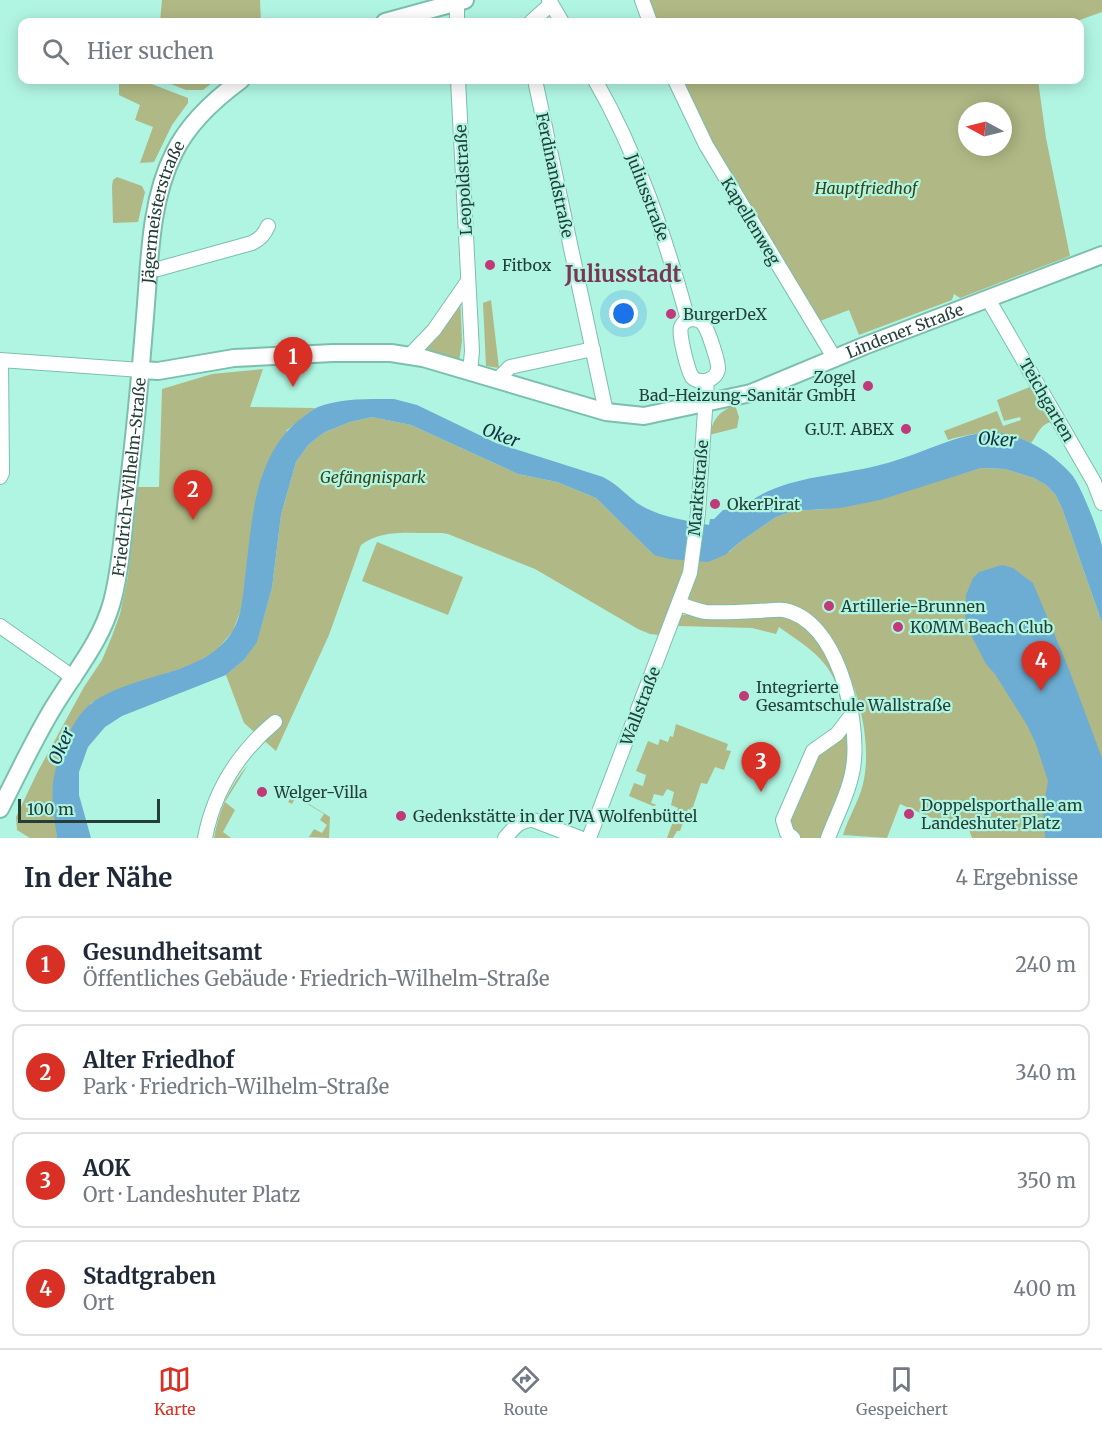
<!DOCTYPE html>
<html lang="de">
<meta charset="utf-8">
<style>
:root{--surface:#fff;--page:#f6f6f7;--text:#1f2937;--muted:#747a83;--line:#e0e1e3;--accent:#d93025}
body{margin:0;font-family:Merriweather,serif;background:var(--page);color:var(--text)}
.compass{position:absolute;left:958px;top:102px;width:54px;height:54px;border-radius:50%;background:var(--surface);box-shadow:0 3px 15px #0003;rotate:277deg}
.scale{position:absolute;left:18px;bottom:15px;width:142px;box-sizing:border-box;padding-left:6px;border:3px solid #233f38;border-top:0;font-size:16px;line-height:21px;white-space:nowrap;color:#233f38;-webkit-text-stroke:4px #b0f5e2;paint-order:stroke}
.you{position:absolute;left:624px;top:314px;width:21px;height:21px;margin:-15px;border:4px solid #fff;border-radius:50%;background:#1a73e8;box-shadow:0 0 0 9px #1a73e833}
.badge{display:grid;place-items:center;width:39px;height:39px;border-radius:50%;background:var(--accent);color:#fff;font-size:20px;font-weight:700}
.pin{position:absolute;translate:-50% -50px;filter:drop-shadow(0 2px 3px #0008)}
.pin::after{content:'';position:absolute;top:32px;width:21px;height:18px;background:inherit;clip-path:polygon(0 0,100% 0,50% 100%)}
.list{margin:0;padding:0;list-style:none}
h2{display:flex;justify-content:space-between;align-items:center;height:78px;margin:0;padding:0 24px;font-size:26px}
h2 small{font-size:20px;font-weight:400;color:var(--muted)}
.list li{display:grid;grid-template-columns:39px 1fr auto;gap:18px;align-items:center;box-sizing:border-box;height:96px;margin:0 12px 12px;padding:0 12px;border:2px solid var(--line);border-radius:12px}
.list b{display:block;font-size:22px;white-space:nowrap}
.list p{margin:0;font-size:20px;white-space:nowrap;color:var(--muted)}
.list em{font-size:20px;font-style:normal;color:var(--muted)}
.icon{flex:none;width:33px;height:33px;fill:none;stroke:currentColor;stroke-width:2;stroke-linecap:round;stroke-linejoin:round}
.map{position:relative;flex:none;width:1102px;height:838px;overflow:hidden}
.search{position:absolute;background:var(--surface);box-shadow:0 3px 15px #0003;left:18px;right:18px;top:18px;height:66px;display:flex;align-items:center;gap:15px;box-sizing:border-box;padding:0 21px;border-radius:12px;color:var(--muted);font-size:22px}
.sheet{height:510px;background:var(--surface)}
nav{display:flex;justify-content:space-around;align-items:center;box-sizing:border-box;height:84px;border-top:2px solid var(--line);background:var(--surface);font-size:16px;color:var(--muted)}
nav a{display:grid;justify-items:center;gap:3px}
nav .on{color:var(--accent)}
.map>svg:first-child{display:block}
.green{fill:#b0b885;fill-rule:evenodd}
.water{fill:#6dadd3}
.lines{fill:none;stroke-linecap:round;stroke-linejoin:round}
.minor-casing{stroke:#7bbfad;stroke-width:16}
.major-casing{stroke:#7bbfad;stroke-width:20}
.minor{stroke:#fff;stroke-width:14}
.major{stroke:#fff;stroke-width:16}
.poi-dot{fill:#c03978;stroke:#b0f5e2;stroke-width:2}
.labels{text-anchor:middle;dominant-baseline:central;stroke-width:4.5;stroke-linejoin:round;paint-order:stroke}
.street-label{font-size:16px;fill:#233f38;stroke:#b0f5e2}
.park-label{font-size:16px;font-style:italic;fill:#3c4111;stroke:#b0f5e2}
.poi-label{font-size:16px;fill:#233f38;stroke:#b0f5e2;text-anchor:start}
.water-label{font-size:18px;font-style:italic;fill:#123040;stroke:#b0f5e2}
.district-label{font-size:22px;font-weight:bold;fill:#7a3653;stroke:#b0f5e2}
</style>
<div class="map">
<svg width="1102" height="838" viewBox="0 0 1102 838">
<rect width="100%" height="100%" fill="#b0f5e2"/>
<path class="green" d="M162 0H260L261 22H160Z
M645 0H1102V12L1074 22H653Z
M119 80H147L149 83 188 98V103L172 125 154 162 140 163 153 127 135 120 140 105 119 95Z
M161 80H216L203 90H186Z
M679 80H1038L1046 138 1070 256 960 298 954 294 952 300 859 335 849 310 820 321 701 123ZM967 111H1003V147H967Z
M117 177 142 186 145 192 138 222 113 223 112 186 113 180Z
M460 293 462 341 459 362 426 353 419 346Z
M491 300 499 368 486 366 483 303Z
M263 369 250 407 315 408 287 430 241 609 233 631 217 650 192 665 137 683 91 703 53 785 57 838H30L17 830 16 817 37 773 84 687 102 660 112 636 120 614 128 576 138 487H159L162 389 212 374Z
M1030 387 1051 422C1040 424 1037 436 1031 443 1001 429 980 431 948 440L944 431 997 411 1003 426 1021 420 1020 417 1004 421 997 400Z
M735 405 739 417 737 428 709 435C714 419 718 412 735 405Z
M372 417 411 425 518 474 557 482 596 498 654 555 729 552 740 542 776 517 793 511 826 509 924 485 981 468 1005 469 1034 478 1046 485 1055 494 1062 508 1102 623V838H972L967 824 948 825 900 804 887 838 843 835C848 818 859 801 863 784 874 737 854 672 828 634H820L848 701 841 704C835 662 811 650 779 627L776 634 752 628 678 626 682 615 761 614 680 605 667 636 650 634 638 629 535 569 448 534 442 533C415 534 382 528 361 545L329 635 276 751 244 723 226 675 244 660 257 641 272 588 281 515 296 462 309 444 325 432 350 422Z
M377 542 463 577 448 615 362 581Z
M676 724 728 744 726 750 731 751 724 770 715 767 707 784 701 783 692 810 688 809 680 831H677L673 838H667L678 808 671 805 674 792 667 789 663 796 654 794 651 803 657 805 653 806 629 796 634 783 643 786 646 775 636 771 648 741 658 745 660 739 668 742 670 736 673 737Z
M837 734 854 736V748L828 838H793L783 820 813 751Z
M248 765 225 802 235 810 223 832 231 838H214C219 810 229 787 248 765Z
M293 794 330 817 329 838 309 837 314 829 322 833 327 825 320 820 324 814 296 797 292 804 288 802Z"/>
<path class="water" d="M394 399 417 405 496 443 603 477C618 485 624 493 637 503 658 517 684 520 709 525L710 519H714L723 510 734 509 736 512C777 476 826 478 876 466 912 458 945 439 980 433 1014 428 1050 450 1072 475 1081 486 1099 532 1102 546 1102 553 1102 562 1102 569 1102 587 1102 605 1102 623L1062 508 1055 494 1046 485 1034 478 1005 469 981 468 880 500 840 508 793 511 776 517 740 542 725 555 708 562 669 559 654 555 596 498 557 482 518 474 411 425 372 417 350 422 325 432 309 444 296 462 281 515 272 588 257 642 244 660 226 675 122 716 105 727 88 747 79 772V795L91 838H57C55 821 51 801 53 783 56 759 72 717 92 703 113 687 148 679 173 671 195 664 219 653 232 632 243 615 243 590 246 570 252 518 255 456 299 420 305 416 311 410 318 407 341 398 369 399 394 399Z
M1002 565 1013 568 1033 583 1068 667 1102 758V838H1045L1043 812 1048 781 1036 744 1027 725 995 674 986 664 971 635 965 616 966 595 973 578 979 572Z"/>
<g class="lines">
<g class="minor-casing">
<path id="minor" d="M549 0 562 22
M642 0 650 22
M457 2V22
M531 22 551 4
M458 80 472 351 470 372
M535 80 606 412
M595 80C638 155 665 236 688 320
M675 80 706 145 835 359
M149 270 158 269 252 243C260 239 264 235 268 226
M988 299 1094 482 1102 503
M692 319C697 319 701 320 704 325 708 330 719 363 718 369 716 381 700 385 692 377 688 371 678 333 681 327 683 322 687 320 692 319Z
M409 356 434 330 468 281
M0 360 141 370
M497 380 510 367 593 349
M0 477 2 473 1 360
M680 604C688 607 698 611 706 612 723 613 740 612 757 611 765 611 775 609 784 610 837 620 858 715 854 760 852 787 837 814 828 838
M0 626 74 678
M205 838C214 791 238 753 275 722
M505 838C513 829 520 819 533 820L580 838
M589 838 690 573 698 513 707 381
M793 838 787 833 783 820 813 751 837 734 850 717"/>
</g>
<g class="major-casing">
<g id="major">
<path d="M385 22 465 0"/>
<path id="s1" d="M141 370 158 371 234 358 333 353H391L423 358 606 412 644 416 751 393 864 346 1102 255"/>
<path id="s2" d="M0 809C17 776 33 741 53 708 74 673 101 642 112 602 121 568 123 532 127 498 135 434 141 369 146 304 150 253 151 199 174 153 188 124 215 99 241 80"/>
</g>
</g>
<use href="#minor" class="minor"/>
<use href="#major" class="major"/>
</g>
<g class="poi-dot">
<circle cx="490" cy="265" r="6"/>
<circle cx="671" cy="314" r="6"/>
<circle cx="868" cy="386" r="6"/>
<circle cx="906" cy="429" r="6"/>
<circle cx="715" cy="504" r="6"/>
<circle cx="829" cy="606" r="6"/>
<circle cx="898" cy="627" r="6"/>
<circle cx="744" cy="696" r="6"/>
<circle cx="262" cy="792" r="6"/>
<circle cx="909" cy="814" r="6"/>
<circle cx="401" cy="816" r="6"/>
</g>
<g class="labels">
<g class="street-label">
<text transform="translate(555 175) rotate(78)">Ferdinandstraße</text>
<text transform="translate(463 180) rotate(-93)">Leopoldstraße</text>
<text transform="translate(648 197) rotate(69)">Juliusstraße</text>
<text stroke="none"><textPath href="#s2" startOffset="630">Jägermeisterstraße</textPath></text>
<text transform="translate(751 221) rotate(59)">Kapellenweg</text>
<text stroke="none"><textPath href="#s1" startOffset="788">Lindener Straße</textPath></text>
<text transform="translate(1047 400) rotate(60)">Teichgarten</text>
<text stroke="none"><textPath href="#s2" startOffset="362">Friedrich-Wilhelm-Straße</textPath></text>
<text transform="translate(698 488) rotate(-85)">Marktstraße</text>
<text transform="translate(640 706) rotate(-69)">Wallstraße</text>
</g>
<g class="park-label">
<text x="866" y="188">Hauptfriedhof</text>
<text x="373" y="477">Gefängnispark</text>
</g>
<g class="poi-label">
<text x="502" y="265">Fitbox</text>
<text x="683" y="314">BurgerDeX</text>
<text x="856" y="377" text-anchor="end">Zogel<tspan x="856" dy="18">Bad-Heizung-Sanitär GmbH</tspan></text>
<text x="894" y="429" text-anchor="end">G.U.T. ABEX</text>
<text x="727" y="504">OkerPirat</text>
<text x="841" y="606">Artillerie-Brunnen</text>
<text x="910" y="627">KOMM Beach Club</text>
<text x="756" y="687">Integrierte<tspan x="756" dy="18">Gesamtschule Wallstraße</tspan></text>
<text x="274" y="792">Welger-Villa</text>
<text x="921" y="805">Doppelsporthalle am<tspan x="921" dy="18">Landeshuter Platz</tspan></text>
<text x="413" y="816">Gedenkstätte in der JVA Wolfenbüttel</text>
</g>
<g class="water-label">
<text transform="translate(501 435) rotate(21)">Oker</text>
<text transform="translate(997 439) rotate(4)">Oker</text>
<text transform="translate(61 746) rotate(-66)">Oker</text>
</g>
<g class="district-label">
<text x="623" y="274">Juliusstadt</text>
</g>
</g>
</svg>
<svg class="compass" viewBox="-18 -18 36 36"><path d="M0-13l5 13h-10z" fill="#e53935"/><path d="M0 13l5-13h-10z" fill="#747a83"/></svg>
<div class="scale">100 m</div>
<div class="you"></div>
<div class="pin badge" style="left:293px;top:387px">1</div>
<div class="pin badge" style="left:193px;top:520px">2</div>
<div class="pin badge" style="left:761px;top:792px">3</div>
<div class="pin badge" style="left:1041px;top:691px">4</div>
<div class="search"><svg class="icon" aria-label="search" viewBox="0 0 24 24"><circle cx="10" cy="10" r="6"/><path d="M15 15l6 6"/></svg>Hier suchen</div>
</div>
<section class="sheet">
<h2>In der Nähe<small>4 Ergebnisse</small></h2>
<ul class="list">
<li><span class="badge">1</span><div><b>Gesundheitsamt</b><p>Öffentliches Gebäude · Friedrich-Wilhelm-Straße</p></div><em>240 m</em></li>
<li><span class="badge">2</span><div><b>Alter Friedhof</b><p>Park · Friedrich-Wilhelm-Straße</p></div><em>340 m</em></li>
<li><span class="badge">3</span><div><b>AOK</b><p>Ort · Landeshuter Platz</p></div><em>350 m</em></li>
<li><span class="badge">4</span><div><b>Stadtgraben</b><p>Ort</p></div><em>400 m</em></li>
</ul>
</section>
<nav>
<a class="on"><svg class="icon" aria-label="map" viewBox="0 0 24 24"><path d="M3 6l6-2 6 2 6-2v14l-6 2-6-2-6 2zM9 4v14M15 6v14"/></svg>Karte</a>
<a><svg class="icon" aria-label="directions" viewBox="0 0 24 24"><path d="M12 3l9 9-9 9-9-9zM9 14v-3h6M13 9l2 2-2 2"/></svg>Route</a>
<a><svg class="icon" aria-label="saved" viewBox="0 0 24 24"><path d="M7 4h10v16l-5-4-5 4z"/></svg>Gespeichert</a>
</nav>
